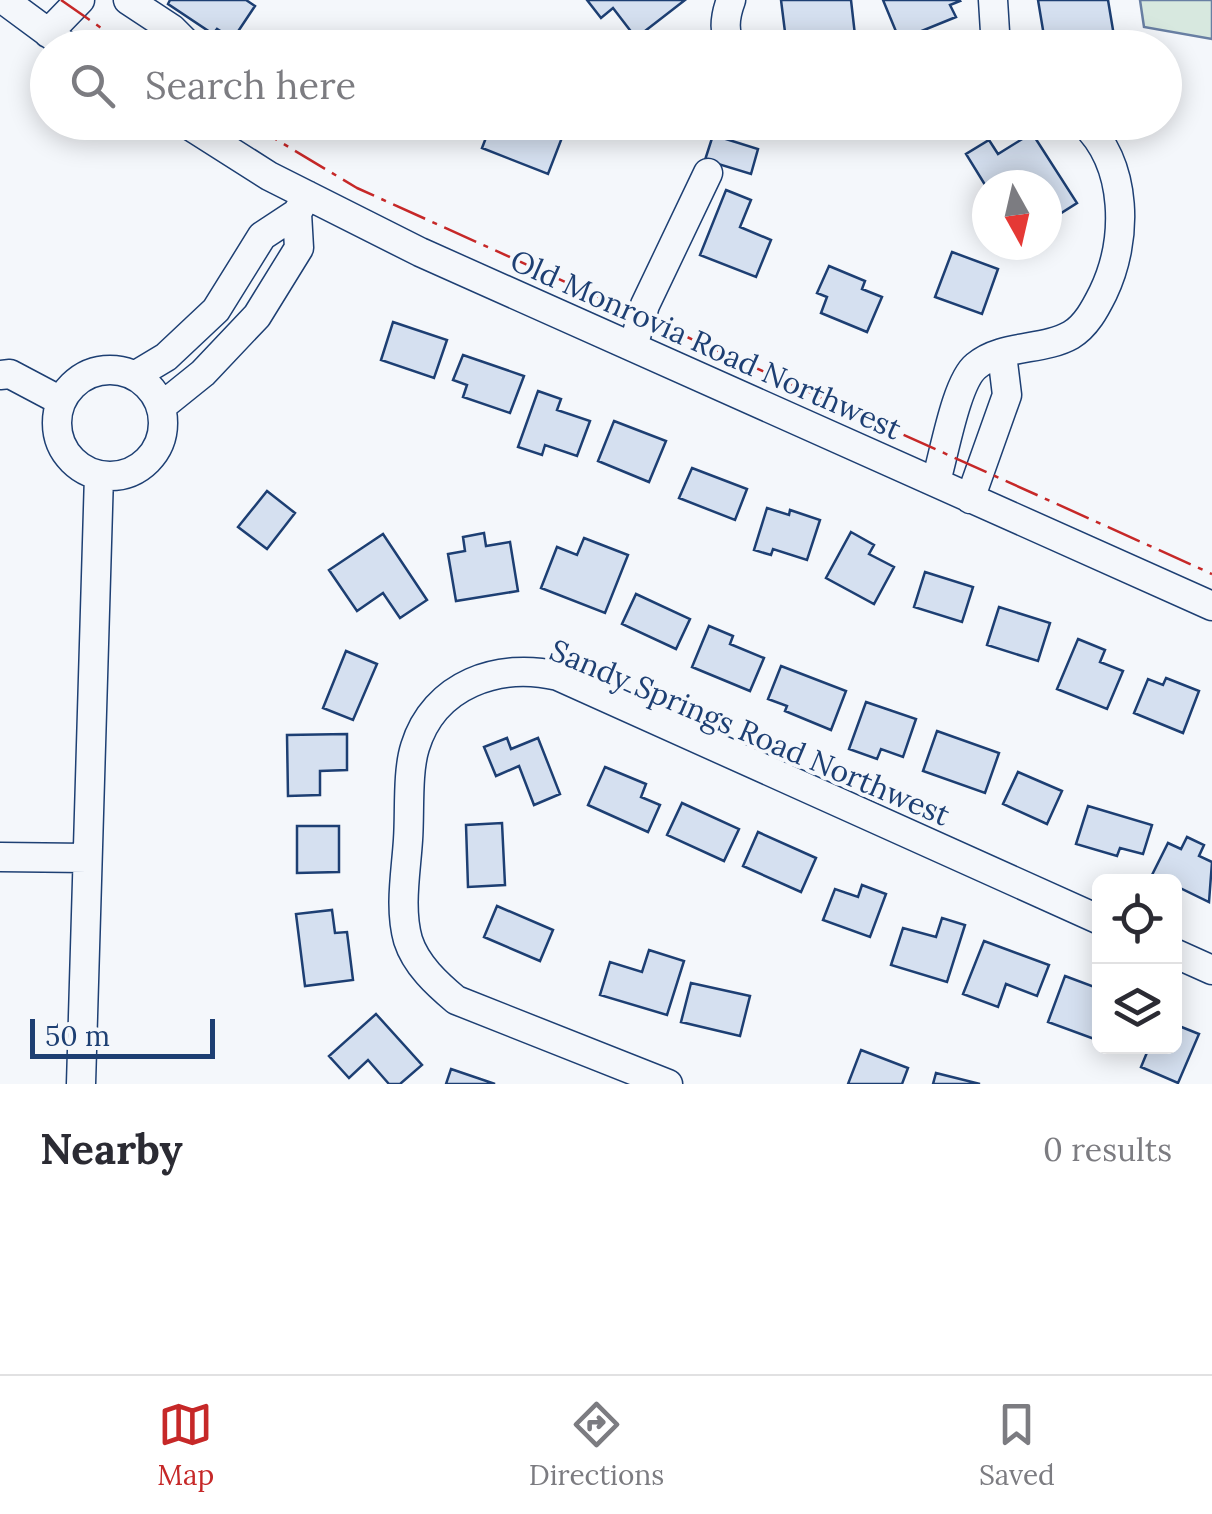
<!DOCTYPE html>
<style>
:root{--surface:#fff;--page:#f7f7f7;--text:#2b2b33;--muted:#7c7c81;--line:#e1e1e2;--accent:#c62828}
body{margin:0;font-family:Lora,serif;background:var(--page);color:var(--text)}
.controls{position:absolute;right:30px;bottom:30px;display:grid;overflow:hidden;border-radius:15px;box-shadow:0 5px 25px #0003}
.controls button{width:90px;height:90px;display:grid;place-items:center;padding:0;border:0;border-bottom:2px solid var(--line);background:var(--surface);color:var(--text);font:50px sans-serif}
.compass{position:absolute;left:972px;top:170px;width:90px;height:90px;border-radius:50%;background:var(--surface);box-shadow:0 5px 25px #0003;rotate:172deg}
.scale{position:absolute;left:30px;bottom:25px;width:185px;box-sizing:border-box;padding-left:10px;border:5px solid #1d3f73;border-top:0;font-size:28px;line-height:35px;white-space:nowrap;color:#1d3f73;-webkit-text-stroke:8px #f4f7fb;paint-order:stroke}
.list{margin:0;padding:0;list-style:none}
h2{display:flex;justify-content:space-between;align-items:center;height:130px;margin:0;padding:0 40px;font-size:42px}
h2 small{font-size:32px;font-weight:400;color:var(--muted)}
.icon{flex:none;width:55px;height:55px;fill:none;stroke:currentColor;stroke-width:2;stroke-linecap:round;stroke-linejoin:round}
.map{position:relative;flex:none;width:1212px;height:1084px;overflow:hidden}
.search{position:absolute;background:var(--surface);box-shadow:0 5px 25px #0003;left:30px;right:30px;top:30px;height:110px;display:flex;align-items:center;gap:25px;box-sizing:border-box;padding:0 35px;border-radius:55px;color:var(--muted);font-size:38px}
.sheet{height:290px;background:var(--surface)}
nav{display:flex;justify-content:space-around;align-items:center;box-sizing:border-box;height:140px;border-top:2px solid var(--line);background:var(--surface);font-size:28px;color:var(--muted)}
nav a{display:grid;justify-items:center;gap:5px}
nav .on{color:var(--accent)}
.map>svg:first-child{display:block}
.green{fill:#d7e8df;stroke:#687fa3;stroke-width:2.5}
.building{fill:#d5e0f0;stroke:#1d3f73;stroke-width:2.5}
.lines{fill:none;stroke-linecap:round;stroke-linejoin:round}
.minor-casing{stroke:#1d3f73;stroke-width:31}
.minor{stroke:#f4f7fb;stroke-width:28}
.power{stroke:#c62828;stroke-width:2.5;stroke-dasharray:35 8 5 8;stroke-linecap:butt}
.labels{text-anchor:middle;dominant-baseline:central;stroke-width:8;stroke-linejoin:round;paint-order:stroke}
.street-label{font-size:30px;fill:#1d3f73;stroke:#f4f7fb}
</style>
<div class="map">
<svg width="1212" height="1084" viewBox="0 0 1212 1084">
<rect width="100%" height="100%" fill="#f4f7fb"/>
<path class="green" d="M1140 0H1212V39L1144 27Z"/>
<path class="building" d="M170 0H246L255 6 233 39 217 29 213 34 168 4Z
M587 0H685L636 38 613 8 601 18Z
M781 0H851L856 44 860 43 861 48H787Z
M883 0H959L960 1 950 5 956 17 919 32 921 39 902 46Z
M1038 0H1108L1116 48H1046Z
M416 122H460L454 137Z
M492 122 520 131 523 122H532L563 135 548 174 482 148Z
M1032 133 1077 203 1047 222V185H987V188L966 154 989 140 998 154Z
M713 135 758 149 751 174 705 160Z
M726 190 751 200 740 227 771 240 756 277 700 255Z
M1017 245H1038L1023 254Z
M952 252 998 269 982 314 935 297Z
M829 266 865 281 862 289 882 297 867 332 821 313 827 297 817 293Z
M393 322 447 340 434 378 381 360Z
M463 355 524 376 510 413 463 397 467 385 453 380Z
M538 391 561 399 557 410 590 421 577 456 545 445 542 455 518 447Z
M614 421 666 441 649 482 598 461Z
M692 468 747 489 735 520 679 498Z
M267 491 295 513 267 549 238 527Z
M767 508 789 515 790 510 820 520 807 560 773 549 771 555 754 550Z
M851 532 874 545 869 554 894 567 874 604 826 578Z
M484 533 486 546 510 542 518 591 456 601 448 554 465 551 463 537Z
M383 534 427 600 400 618 383 593 357 611 329 570Z
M584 538 628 555 605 613 541 588 557 547 577 555Z
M925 572 973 587 962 622 914 607Z
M636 594 690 619 676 649 622 624Z
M999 607 1050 623 1038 661 987 645Z
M709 626 733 636 730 644 764 658 750 691 692 667Z
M1078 639 1105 650 1100 662 1123 671 1107 709 1057 689Z
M346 651 377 664 353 720 323 708Z
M781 666 846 691 831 730 785 711 787 706 768 699Z
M1166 678 1199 691 1183 733 1134 713 1148 679 1163 685Z
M866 702 916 719 903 757 881 749 877 759 849 749Z
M937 731 999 753 985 793 923 771Z
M347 734V770L320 771V795L288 796 287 735Z
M507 738 511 749 538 738 560 794 534 805 519 766 496 776 484 747Z
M605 767 646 784 641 797 660 805 648 832 588 805Z
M1018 772 1062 791 1047 824 1003 804Z
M682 803 739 829 724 861 667 835Z
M1088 806 1152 825 1143 854 1120 848 1117 856 1076 844Z
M502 823 505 885 468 887 466 825Z
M297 826H339V872L297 873Z
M758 832 816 858 801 892 743 866Z
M1187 837 1204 845 1199 856 1212 862 1209 902 1174 885V882L1152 875 1168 843 1181 849Z
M862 885 886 894 870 937 823 920 835 889 858 897Z
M497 906 553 930 540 961 484 937Z
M332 910 335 933 347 932 353 980 305 986 296 914Z
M942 918 965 925 947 982 891 965 903 928 936 937Z
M984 941 1049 965 1037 996 1006 984 998 1007 963 994Z
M649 950 684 961 667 1015 600 995 610 962 642 972Z
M1065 976 1100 989 1097 1040 1048 1022Z
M691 983 750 996 740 1036 681 1022Z
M376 1014 422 1065 400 1084H389L368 1060 349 1078 329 1056Z
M1174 1024 1199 1034 1178 1083 1141 1067 1148 1050 1140 1046H1174Z
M861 1050 908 1068 902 1084H848Z
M451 1069 495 1084H446Z
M936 1073 980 1084H933Z"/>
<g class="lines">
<g class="minor-casing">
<path id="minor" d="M4 0 69 48
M128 0 172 29 191 48
M731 0C725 16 722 34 733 48
M993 0 996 48
M48 33 80 0
M184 122 269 176 420 252 1212 606
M633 347 645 305 708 173
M57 423a53 53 0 1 1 106 0a53 53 0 1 1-106 0Z
M0 375 10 374 61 401
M136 375 166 357 216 310 262 236 297 213 307 195
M162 406 203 373 257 316 299 248 297 213
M936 481C944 455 956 382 976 366 1002 344 1043 351 1071 335 1086 326 1095 309 1103 293 1128 241 1129 165 1083 122
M970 499 1007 395 1002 354
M0 857 87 858
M1174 953 1212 970
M81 1084 99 475
M668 1084 456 1000C437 984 416 965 408 940 399 908 406 872 408 840 410 813 407 772 415 747 434 684 499 662 558 676L1100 920"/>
</g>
<use href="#minor" class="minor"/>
<path class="power" d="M61 0 130 48
M247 122 357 188 1212 574"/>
</g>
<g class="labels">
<g class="street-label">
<text transform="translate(706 344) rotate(24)">Old Monrovia Road Northwest</text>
<text transform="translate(750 732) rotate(23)">Sandy Springs Road Northwest</text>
</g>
</g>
</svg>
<div class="controls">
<button><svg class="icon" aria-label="locate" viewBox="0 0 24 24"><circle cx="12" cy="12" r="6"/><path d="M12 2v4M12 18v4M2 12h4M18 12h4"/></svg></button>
<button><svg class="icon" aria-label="layers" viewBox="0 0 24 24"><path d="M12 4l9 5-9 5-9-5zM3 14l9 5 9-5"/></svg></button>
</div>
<svg class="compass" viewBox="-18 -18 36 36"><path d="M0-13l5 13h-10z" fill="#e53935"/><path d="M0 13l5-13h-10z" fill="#7c7c81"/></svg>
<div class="scale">50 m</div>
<div class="search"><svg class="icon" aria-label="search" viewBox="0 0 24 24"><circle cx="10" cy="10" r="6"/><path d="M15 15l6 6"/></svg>Search here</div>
</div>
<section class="sheet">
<h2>Nearby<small>0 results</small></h2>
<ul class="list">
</ul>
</section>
<nav>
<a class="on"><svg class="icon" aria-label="map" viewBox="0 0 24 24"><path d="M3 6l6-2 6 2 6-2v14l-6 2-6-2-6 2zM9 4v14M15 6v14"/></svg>Map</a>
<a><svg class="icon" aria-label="directions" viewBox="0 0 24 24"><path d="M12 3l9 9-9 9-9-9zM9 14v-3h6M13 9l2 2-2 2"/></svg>Directions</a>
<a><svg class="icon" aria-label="saved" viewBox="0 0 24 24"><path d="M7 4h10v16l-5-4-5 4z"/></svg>Saved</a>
</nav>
